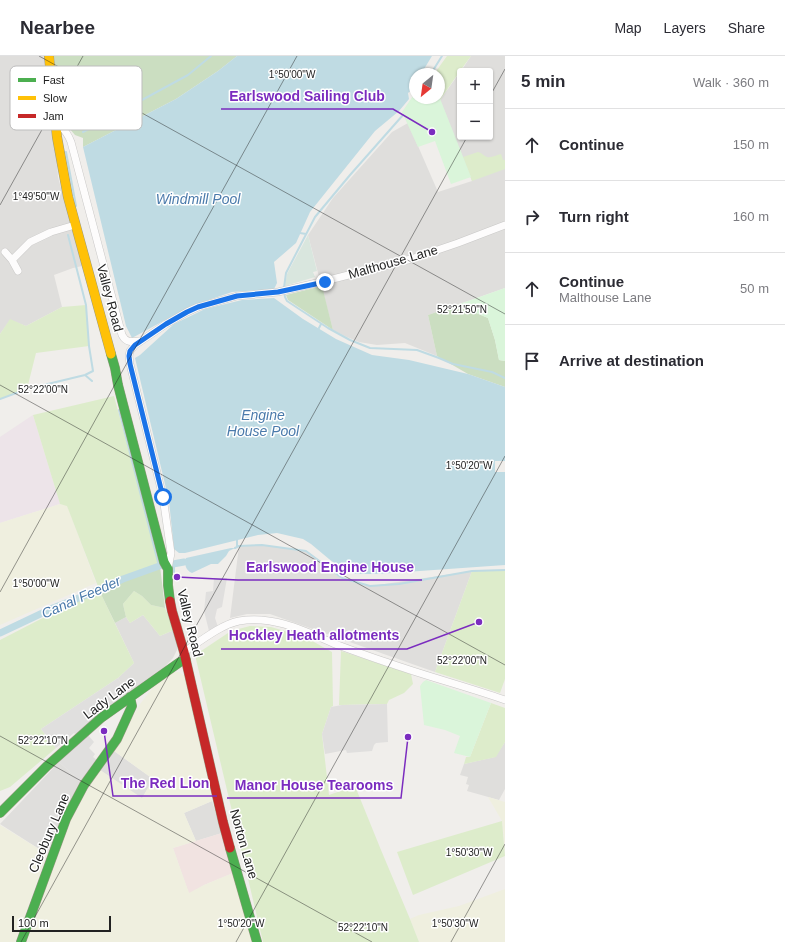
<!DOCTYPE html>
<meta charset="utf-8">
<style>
:root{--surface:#fff;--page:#f7f7f7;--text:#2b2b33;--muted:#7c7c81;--line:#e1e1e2}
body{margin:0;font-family:Arial,sans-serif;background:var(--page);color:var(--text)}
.controls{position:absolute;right:12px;top:12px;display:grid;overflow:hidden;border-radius:4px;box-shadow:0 1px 3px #0004}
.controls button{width:36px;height:36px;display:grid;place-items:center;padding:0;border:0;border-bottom:1px solid var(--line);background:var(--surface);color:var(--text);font:20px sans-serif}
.compass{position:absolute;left:409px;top:12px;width:36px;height:36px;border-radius:50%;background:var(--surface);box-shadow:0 1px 3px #0004;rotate:209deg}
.scale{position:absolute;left:12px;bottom:10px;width:99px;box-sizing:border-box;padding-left:4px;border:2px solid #222;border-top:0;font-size:11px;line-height:14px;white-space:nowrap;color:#222;-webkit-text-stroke:3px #fff;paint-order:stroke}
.stop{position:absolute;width:12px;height:12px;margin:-9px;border:3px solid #1a73e8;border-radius:50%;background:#fff}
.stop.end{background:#1a73e8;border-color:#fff;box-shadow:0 1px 4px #0008}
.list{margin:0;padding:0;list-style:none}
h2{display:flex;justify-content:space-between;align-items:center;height:52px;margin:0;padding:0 16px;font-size:17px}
h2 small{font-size:13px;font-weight:400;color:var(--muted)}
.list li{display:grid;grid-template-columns:26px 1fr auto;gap:12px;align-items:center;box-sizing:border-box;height:72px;padding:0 16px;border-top:1px solid var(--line)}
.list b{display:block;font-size:15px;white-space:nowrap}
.list p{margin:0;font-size:13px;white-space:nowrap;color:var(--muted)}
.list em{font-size:13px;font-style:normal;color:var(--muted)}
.icon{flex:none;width:22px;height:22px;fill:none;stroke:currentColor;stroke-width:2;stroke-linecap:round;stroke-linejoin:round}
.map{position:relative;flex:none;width:505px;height:886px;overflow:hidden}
header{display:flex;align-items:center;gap:24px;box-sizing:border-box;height:56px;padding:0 20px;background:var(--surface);border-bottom:1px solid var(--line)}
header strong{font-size:19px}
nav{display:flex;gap:22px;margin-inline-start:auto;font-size:14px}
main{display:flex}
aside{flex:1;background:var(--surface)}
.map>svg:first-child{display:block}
.residential{fill:#dfdedc}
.commercial{fill:#f1e3e1}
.industrial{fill:#ede4e9}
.farmland{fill:#efefdf}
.grass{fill:#ddeccb}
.forest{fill:#cbdec1}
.wetland{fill:#d9e6de}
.park{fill:#daf5da}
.parking{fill:#e0dfde}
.water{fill:#bfdbe3}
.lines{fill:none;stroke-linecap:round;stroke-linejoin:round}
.stream{stroke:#bfdbe3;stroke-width:2}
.canal{stroke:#bfdbe3;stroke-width:7}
.street-casing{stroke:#c9c8c7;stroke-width:8}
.fast-casing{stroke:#999a82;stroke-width:10}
.slow-casing{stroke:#999a82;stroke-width:10}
.jam-casing{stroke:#999a82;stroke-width:10}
.street{stroke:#fdfcfc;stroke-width:7}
.fast{stroke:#4caf50;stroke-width:9}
.slow{stroke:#ffc107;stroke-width:9}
.jam{stroke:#c62828;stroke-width:9}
.route{stroke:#1a73e8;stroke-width:5}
.ticks{fill:none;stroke:#222;stroke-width:1;stroke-opacity:0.45}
.labels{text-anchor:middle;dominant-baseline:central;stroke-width:3;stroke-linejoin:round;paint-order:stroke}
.street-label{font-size:13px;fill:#222;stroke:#fff}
.water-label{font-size:14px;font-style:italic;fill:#4a7aab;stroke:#fff}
.key{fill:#fff;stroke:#bdbdbd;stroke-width:1}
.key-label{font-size:11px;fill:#222}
.ticks-label{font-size:10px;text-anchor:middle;fill:#222;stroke:#fff;stroke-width:3;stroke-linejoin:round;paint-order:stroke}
.leader{fill:none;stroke:#7b2cbf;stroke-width:1.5}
.callout-dot{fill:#7b2cbf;stroke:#fff;stroke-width:1.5}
.callout-label{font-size:14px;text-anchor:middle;font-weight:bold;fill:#7b2cbf;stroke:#fff;stroke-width:3;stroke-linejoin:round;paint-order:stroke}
</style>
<header>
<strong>Nearbee</strong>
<nav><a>Map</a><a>Layers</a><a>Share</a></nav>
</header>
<main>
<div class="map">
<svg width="505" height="886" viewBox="0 0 505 886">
<rect width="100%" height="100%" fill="#f0eeeb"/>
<path class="residential" d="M0 0H47L53 49 58 121 82 210 73 212 54 219 62 251 26 270 10 264 0 278Z
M471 0H505V232L428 259 437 300 405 287 377 289 359 286 347 281 333 274 308 179 333 142 392 76 408 67 438 136 472 125 440 44 460 16V81H490V15H461Z
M262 489 305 495 342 522 371 530 472 515 435 616 270 558H247L230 562 239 490Z
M143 559 160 580 174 574 177 586V594L173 602 156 620 130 639 118 622 134 607 115 567 126 561 130 567Z
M505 686V733L499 744 467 735 469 729 466 728 468 721 460 719 464 708 495 701Z
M114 695 153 723 142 743 100 714Z
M59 706 81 726 62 763 47 798 0 768Z
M212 745 222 777 196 785 184 757Z"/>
<path class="commercial" d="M222 777 233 817 204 829 189 838 173 792Z"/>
<path class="industrial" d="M33 359 60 448 0 467V381Z"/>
<path class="farmland" d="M60 448 67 449 96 527 0 569V467Z
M171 616H179L186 621 212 745 184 757 196 785 173 792 189 837 204 829 233 817 252 886H27L67 771 79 747 100 714 142 742 153 723 114 695 140 648 159 624Z
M488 741 505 746V793L502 765Z
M0 769 47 798 15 886H0Z
M505 833V886H419L410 863 419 859 459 850Z"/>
<path class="grass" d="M447 0H471L460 15 440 44 439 40V18H434Z
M478 96C482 97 484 100 487 101 491 102 497 99 501 98L503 104H505V113L472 125 463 101Z
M86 249 89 290 36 297 27 333 0 343V278L10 263 26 270 62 251Z
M114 340 160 510 123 523 99 534 134 607 118 622 41 673 56 692 10 731 0 735V584L99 533 67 450 60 448 33 359Z
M505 514V623L500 637 435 616 472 515Z
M134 535 142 540 151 549 165 552 174 574 160 580 143 559 130 567 126 561 123 548Z
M250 570 271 571 305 581 332 596 333 650 331 651 322 678 329 739 355 730 381 794 410 863 419 886H263L195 599 231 575Z
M341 595 411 618 413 628 404 637 389 644 387 648 339 649Z
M491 647 505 652V686L496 701 464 708 466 701H470Z
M502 765 505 800 413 839 397 796Z"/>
<path class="forest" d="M54 0H237L218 15 176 43 83 91V82L75 79 62 64Z
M322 230 333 274 288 244 286 239Z
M457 249 488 262 495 284 499 304 505 305V331L468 318 437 300 428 259Z
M160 510 165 552 151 549 142 540 134 535 123 548 126 561 115 567 99 534 123 523Z"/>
<path class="wetland" d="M308 179 317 215 313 216 315 221 285 230 287 218Z"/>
<path class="park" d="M415 37V42H439V40L471 121 451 128 435 85 418 91 402 56Z
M505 232V305L499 304 495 284 488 262 457 249Z
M426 624 491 647 470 701 454 697 460 680 445 674 424 669 420 630 423 626Z"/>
<path class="parking" d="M214 522H227L222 551 217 553 215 562 218 571 209 575 204 555 206 536 213 535Z
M118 622 130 639 75 678 74 677 56 692 41 673Z
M387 648 388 686 376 687 374 689 372 695 347 697 346 694 325 698 322 678 331 651 342 649Z
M88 679 94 686 89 692 95 698 93 701 97 704 81 726 59 706Z"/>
<path class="water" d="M237 0H432L421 18H415C415 26 415 33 408 37L409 43 399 55 375 75 310 156 296 187 274 206 277 227 274 233 232 236 191 250 132 282 126 270 83 91 176 43 218 15Z
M274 242 303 263 336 283 372 299 409 304 468 318 505 331V405H495V416H505V509L377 518H356L342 513 329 503 311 488 303 483 277 477 258 479 185 497H179L174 493 169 445 135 302 140 299 174 268 205 253 242 244Z
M231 492H235L229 495 226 500 218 508H211L192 517C186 514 184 509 186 502Z"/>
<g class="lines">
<path class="stream" d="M432 16 442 0
M83 76 188 19 211 0
M66 96 76 150
M300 177 306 178
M284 232 286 217 315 161 350 119 403 59
M284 236 285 241 287 245 328 272 350 284 370 292 417 294 439 302 453 308 492 316 505 322
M319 272 321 268
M85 319 92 325
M0 343 27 333 85 319 93 315 89 290 86 249 68 179
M119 354 159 510
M237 484V491
M235 492 239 490 262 489 306 495 342 522 370 530 399 528 472 515 505 514
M174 516V508"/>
<path class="canal" d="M173 508 184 506
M0 577 53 552 99 534 123 523 162 509"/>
<g class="street-casing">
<path id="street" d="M56 64C62 71 68 77 71 86L122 279C126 287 132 286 139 285
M5 196 12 204 18 215
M12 204 30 186 51 176 75 169
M168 513 171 497 163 441 130 308 129 300 130 295 135 289 166 268 187 256 198 251 237 240 278 236 325 225 411 203 458 187 505 169
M184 596C199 586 222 568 239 565 273 559 305 575 335 588 354 595 373 602 392 608 429 621 468 631 505 644"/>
</g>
<g class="fast-casing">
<path id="fast" d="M111 298 115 312 118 329 164 506 168 513V529L170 545
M0 757 47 710 101 662 180 606 186 604
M230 792 257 886
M21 886 66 763 84 729 117 683 132 650 130 641"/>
</g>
<g class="slow-casing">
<path id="slow" d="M49 0 57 81 68 141 111 298"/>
</g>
<g class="jam-casing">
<path id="jam" d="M170 545 172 555 184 596 223 766 230 792"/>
</g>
<use href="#street" class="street"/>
<use href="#fast" class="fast"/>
<use href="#slow" class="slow"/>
<use href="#jam" class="jam"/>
</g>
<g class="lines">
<path class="route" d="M163 441 130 308 129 300 130 295 135 289 166 268 187 256 198 251 237 240 278 236 325 226"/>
</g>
<path class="ticks" d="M39 0 505 258M490 40 505 13M0 149 83 0M0 329 505 609M0 536 297 0M0 680 372 886M21 886 467 81M236 886 505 400M451 886 505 788"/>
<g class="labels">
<g class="street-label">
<text transform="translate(393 206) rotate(-16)">Malthouse Lane</text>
<text transform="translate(110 242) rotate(75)">Valley Road</text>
<text transform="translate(190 567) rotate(76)">Valley Road</text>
<text transform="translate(109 642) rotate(-37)">Lady Lane</text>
<text transform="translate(49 777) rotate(-67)">Cleobury Lane</text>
<text transform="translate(244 788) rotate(74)">Norton Lane</text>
</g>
<g class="water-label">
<text x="198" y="143">Windmill Pool</text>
<text x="263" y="359">Engine<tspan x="263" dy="16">House Pool</tspan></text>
<text transform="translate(81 541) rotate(-24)">Canal Feeder</text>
</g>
</g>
<rect x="10" y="10" width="132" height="64" rx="6" class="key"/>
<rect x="18" y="22" width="18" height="4" fill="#4caf50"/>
<rect x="18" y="40" width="18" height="4" fill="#ffc107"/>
<rect x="18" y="58" width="18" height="4" fill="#c62828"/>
<g class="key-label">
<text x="43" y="28">Fast</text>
<text x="43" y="46">Slow</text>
<text x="43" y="64">Jam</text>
</g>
<g class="ticks-label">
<text x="292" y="22">1°50'00"W</text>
<text x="36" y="144">1°49'50"W</text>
<text x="462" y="257">52°21'50"N</text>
<text x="43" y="337">52°22'00"N</text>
<text x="469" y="413">1°50'20"W</text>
<text x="36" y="531">1°50'00"W</text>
<text x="462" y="608">52°22'00"N</text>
<text x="43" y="688">52°22'10"N</text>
<text x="469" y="800">1°50'30"W</text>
<text x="241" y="871">1°50'20"W</text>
<text x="455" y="871">1°50'30"W</text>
<text x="363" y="875">52°22'10"N</text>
</g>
<path class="leader" d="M432 76L393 53H221M177 521L238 524H422M479 566L407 593H221M104 675L113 740H217M408 681L401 742H227"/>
<g class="callout-dot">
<circle cx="432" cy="76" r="4"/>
<circle cx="177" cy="521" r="4"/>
<circle cx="479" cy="566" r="4"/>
<circle cx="104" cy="675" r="4"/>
<circle cx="408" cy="681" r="4"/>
</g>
<g class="callout-label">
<text x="307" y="45">Earlswood Sailing Club</text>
<text x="330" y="516">Earlswood Engine House</text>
<text x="314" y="584">Hockley Heath allotments</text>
<text x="165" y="732">The Red Lion</text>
<text x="314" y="734">Manor House Tearooms</text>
</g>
</svg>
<div class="controls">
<button>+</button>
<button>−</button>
</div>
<svg class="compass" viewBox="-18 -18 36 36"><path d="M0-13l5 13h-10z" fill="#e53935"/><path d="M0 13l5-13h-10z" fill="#7c7c81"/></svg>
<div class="scale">100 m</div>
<div class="stop" style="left:163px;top:441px"></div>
<div class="stop end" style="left:325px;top:226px"></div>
</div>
<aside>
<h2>5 min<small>Walk · 360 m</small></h2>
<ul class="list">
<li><svg class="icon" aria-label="ahead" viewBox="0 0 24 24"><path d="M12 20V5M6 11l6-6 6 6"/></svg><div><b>Continue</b></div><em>150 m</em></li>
<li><svg class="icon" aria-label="right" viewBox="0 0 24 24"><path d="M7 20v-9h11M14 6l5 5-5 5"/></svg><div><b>Turn right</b></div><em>160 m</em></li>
<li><svg class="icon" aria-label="ahead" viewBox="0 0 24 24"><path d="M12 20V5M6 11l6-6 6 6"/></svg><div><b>Continue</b><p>Malthouse Lane</p></div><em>50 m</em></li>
<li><svg class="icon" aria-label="arrive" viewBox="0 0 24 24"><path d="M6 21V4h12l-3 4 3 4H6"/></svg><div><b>Arrive at destination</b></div></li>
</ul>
</aside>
</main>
